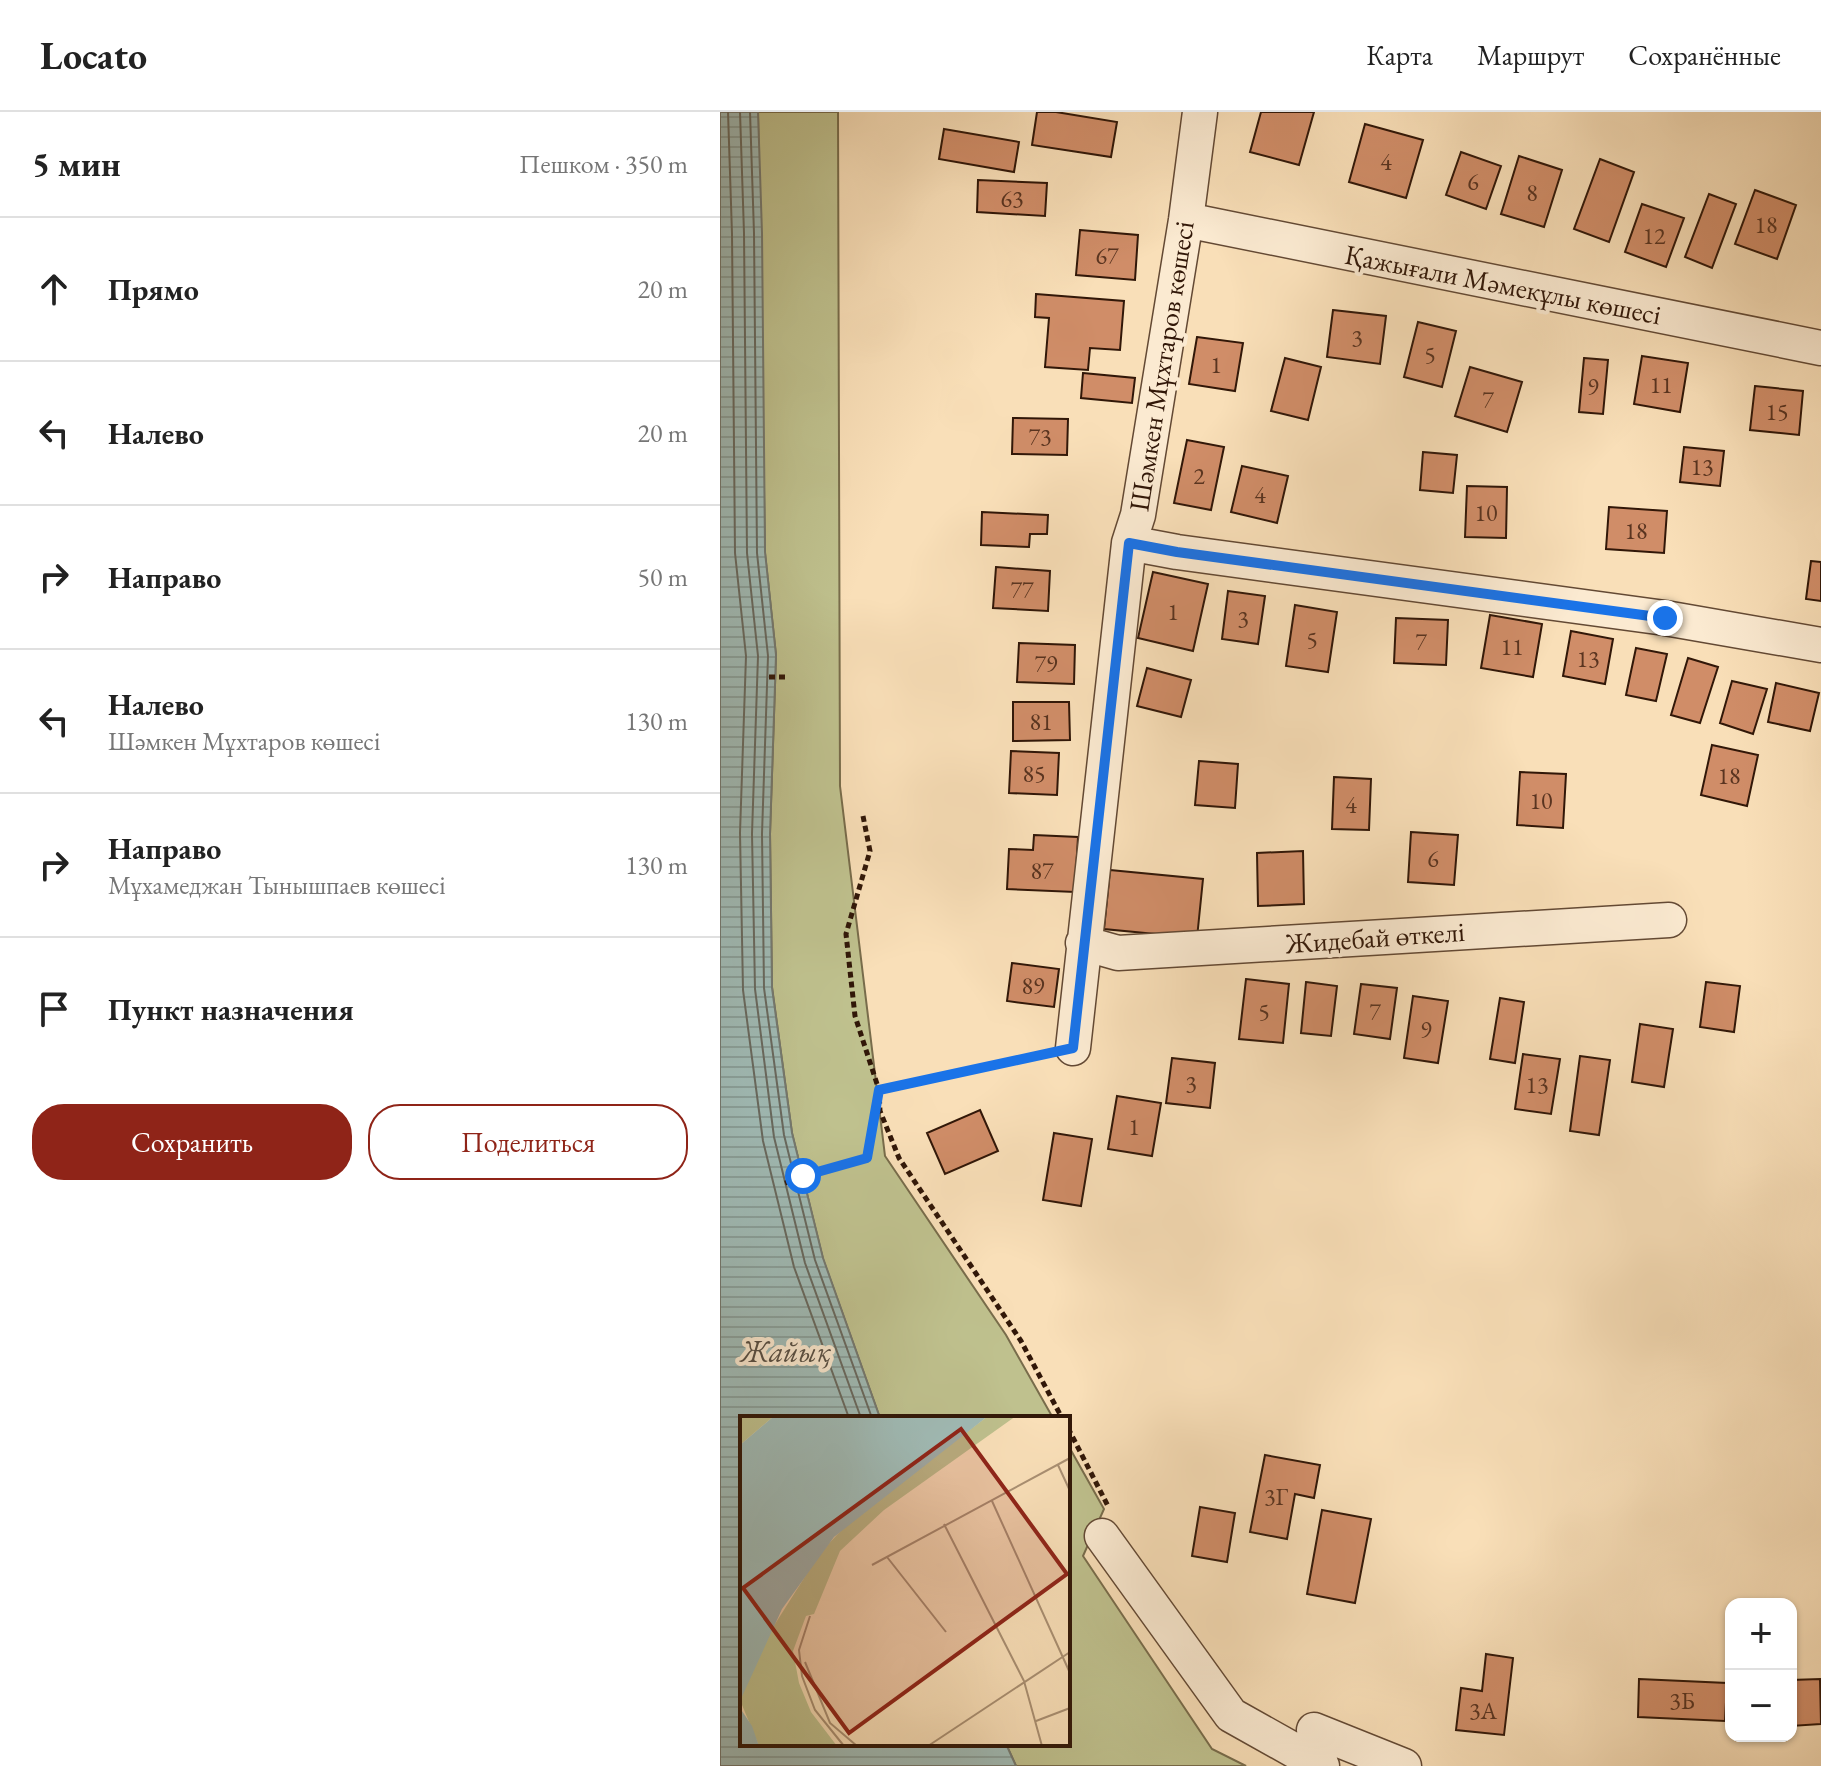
<!DOCTYPE html>
<html lang="ru">
<meta charset="utf-8">
<style>
:root{--surface:#fff;--page:#f6f6f6;--text:#222;--muted:#767676;--line:#e0e0e0;--accent:#8f2418}
body{margin:0;font-family:"EB Garamond",serif;background:var(--page);color:var(--text)}
.controls{position:absolute;right:24px;bottom:24px;display:grid;overflow:hidden;border-radius:16px;box-shadow:0 2px 6px #0004}
.controls button{width:72px;height:72px;display:grid;place-items:center;padding:0;border:0;border-bottom:2px solid var(--line);background:var(--surface);color:var(--text);font:40px sans-serif}
.stop{position:absolute;width:24px;height:24px;margin:-18px;border:6px solid #1a73e8;border-radius:50%;background:#fff}
.stop.end{background:#1a73e8;border-color:#fff;box-shadow:0 2px 8px #0008}
.list{margin:0;padding:0;list-style:none}
h2{display:flex;justify-content:space-between;align-items:center;height:104px;margin:0;padding:0 32px;font-size:34px}
h2 small{font-size:26px;font-weight:400;color:var(--muted)}
.list li{display:grid;grid-template-columns:52px 1fr auto;gap:24px;align-items:center;box-sizing:border-box;height:144px;padding:0 32px;border-top:2px solid var(--line)}
.list b{display:block;font-size:30px;white-space:nowrap}
.list p{margin:0;font-size:26px;white-space:nowrap;color:var(--muted)}
.list em{font-size:26px;font-style:normal;color:var(--muted)}
.actions{display:flex;gap:16px;padding:24px 32px}
.actions a{flex:1;padding:18px 0;border:2px solid var(--accent);border-radius:32px;text-align:center;font-size:28px;color:var(--accent)}
.actions .main{background:var(--accent);color:#fff}
.icon{flex:none;width:44px;height:44px;fill:none;stroke:currentColor;stroke-width:2;stroke-linecap:round;stroke-linejoin:round}
.map{position:relative;flex:none;width:1101px;height:1654px;overflow:hidden}
header{display:flex;align-items:center;gap:48px;box-sizing:border-box;height:112px;padding:0 40px;background:var(--surface);border-bottom:2px solid var(--line)}
header strong{font-size:38px}
nav{display:flex;gap:44px;margin-inline-start:auto;font-size:28px}
main{display:flex}
aside{flex:1;background:var(--surface)}
.map>svg:first-child{display:block}
.grass{fill:#bfc18e;stroke:#786c4b;stroke-width:2}
.water{fill:url(#water-rules);stroke:#747970;stroke-width:2}
.lines{fill:none;stroke-linecap:round;stroke-linejoin:round}
.shore{stroke:#68695f;stroke-width:2}
.building{fill:#d08d68;stroke:#311708;stroke-width:2}
.minor-casing{stroke:#634934;stroke-width:37}
.path{stroke:#311708;stroke-width:5;stroke-dasharray:6 4;stroke-linecap:butt}
.minor{stroke:#fbead1;stroke-width:34}
.route{stroke:#1a73e8;stroke-width:10}
.labels{text-anchor:middle;dominant-baseline:central;stroke-width:8;stroke-linejoin:round;paint-order:stroke}
.number-label{font-size:24px;fill:#593420}
.street-label{font-size:28px;fill:#311708;stroke:#fbead1}
.water-label{font-size:30px;font-style:italic;fill:#585045;stroke:#fbead1}
.inset-road{fill:none;stroke:#a98f72;stroke-width:2}
.view{fill:#8f2418;fill-opacity:0.15;stroke:#8f2418;stroke-width:4}
.inset-edge{fill:none;stroke:#311708;stroke-width:4}
</style>
<header>
<strong>Locato</strong>
<nav><a>Карта</a><a>Маршрут</a><a>Сохранённые</a></nav>
</header>
<main>
<aside>
<h2>5 мин<small>Пешком · 350 m</small></h2>
<ul class="list">
<li><svg class="icon" aria-label="ahead" viewBox="0 0 24 24"><path d="M12 20V5M6 11l6-6 6 6"/></svg><div><b>Прямо</b></div><em>20 m</em></li>
<li><svg class="icon" aria-label="left" viewBox="0 0 24 24"><path d="M17 20v-9H6M10 6l-5 5 5 5"/></svg><div><b>Налево</b></div><em>20 m</em></li>
<li><svg class="icon" aria-label="right" viewBox="0 0 24 24"><path d="M7 20v-9h11M14 6l5 5-5 5"/></svg><div><b>Направо</b></div><em>50 m</em></li>
<li><svg class="icon" aria-label="left" viewBox="0 0 24 24"><path d="M17 20v-9H6M10 6l-5 5 5 5"/></svg><div><b>Налево</b><p>Шәмкен Мұхтаров көшесі</p></div><em>130 m</em></li>
<li><svg class="icon" aria-label="right" viewBox="0 0 24 24"><path d="M7 20v-9h11M14 6l5 5-5 5"/></svg><div><b>Направо</b><p>Мұхамеджан Тынышпаев көшесі</p></div><em>130 m</em></li>
<li><svg class="icon" aria-label="arrive" viewBox="0 0 24 24"><path d="M6 21V4h12l-3 4 3 4H6"/></svg><div><b>Пункт назначения</b></div></li>
</ul>
<div class="actions"><a class="main">Сохранить</a><a>Поделиться</a></div>
</aside>
<div class="map">
<svg width="1101" height="1654" viewBox="0 0 1101 1654">
<defs>
<pattern id="water-rules" width="6" height="5" patternUnits="userSpaceOnUse" patternTransform="scale(2)"><rect width="6" height="5" fill="#a0bbb6"/><path d="M0 2.5h6" fill="none" stroke="#8aa09b"/></pattern>
</defs>
<rect width="100%" height="100%" fill="#f9dfb8"/>
<filter id="stains"><feTurbulence type="fractalNoise" baseFrequency=".0025" numOctaves="4"/><feColorMatrix values="0 0 0 0 .2 0 0 0 0 .09 0 0 0 0 .02 0 0 0 .5 -.17"/></filter>
<radialGradient id="worn" r=".72"><stop offset=".6" stop-color="#630" stop-opacity="0"/><stop offset="1" stop-color="#630" stop-opacity=".3"/></radialGradient>
<path class="grass" d="M38 0H118L120 674 165 1044 286 1223 333 1306H160L103 1147 72 1021 52 875 50 722 56 543 45 441Z
M348 1333 384 1397 363 1444 492 1637 526 1654H296L286 1632H348Z"/>
<path class="water" d="M0 0H38L42 121 45 440 56 543 50 722 52 876 72 1021 103 1146 160 1306H22V1632H286L296 1654H0Z"/>
<g class="lines">
<path class="shore" d="M8 0 12 122 15 441 26 544 20 721 23 878 43 1029 74 1155 129 1306
M20 0 24 121 27 441 38 544 32 722 35 877 54 1025 85 1151 141 1306
M30 0 34 121 37 441 48 544 42 722 44 876 64 1023 95 1148 152 1306"/>
</g>
<path class="building" d="M317 0H336L397 10 391 45 312 33Z
M541 0H594L579 53 530 40Z
M645 12 703 28 686 86 629 70Z
M224 17 299 30 294 60 219 47Z
M741 40 781 54 766 97 726 83Z
M799 44 842 58 824 115 781 102Z
M880 47 914 60 889 130 854 117Z
M258 68 327 71 325 104 257 100Z
M1035 78 1076 93 1057 147 1015 132Z
M989 82 1016 92 992 156 965 145Z
M922 92 964 106 946 155 905 140Z
M360 118 418 123 415 168 356 163Z
M316 182 404 189 400 238 370 236 368 258 325 255 329 206 315 205Z
M613 198 666 204 660 252 607 245Z
M698 210 736 219 722 275 684 265Z
M477 225 523 231 515 279 469 272Z
M922 244 968 251 960 300 914 292Z
M565 246 601 255 588 308 551 299Z
M864 246 888 248 883 302 859 300Z
M750 255 802 270 787 320 735 304Z
M363 261 415 266 412 291 361 286Z
M1035 274 1083 279 1079 323 1030 318Z
M293 306 348 307 347 343 292 342Z
M467 328 504 335 491 398 454 391Z
M964 335 1004 339 1000 374 960 370Z
M703 340 737 343 733 381 700 378Z
M522 354 568 364 557 411 511 400Z
M747 374 787 375 786 426 745 425Z
M889 395 947 399 944 441 886 437Z
M262 400 328 403 327 422H310L309 435 261 433Z
M1091 449 1101 450V489L1086 487Z
M276 455 330 459 328 499 273 496Z
M433 460 488 472 473 539 418 526Z
M508 479 545 484 538 532 502 527Z
M575 493 617 500 608 560 566 554Z
M770 503 822 512 813 565 761 556Z
M676 506 728 508 726 553 674 551Z
M851 519 893 527 885 572 843 564Z
M299 531 355 533 354 572 297 570Z
M916 536 947 542 936 589 906 583Z
M968 546 998 555 980 611 951 603Z
M427 556 471 568 461 605 417 594Z
M1012 569 1047 577 1033 622 1000 611Z
M1056 571 1099 581 1090 619 1048 610Z
M293 590H349L350 628 293 629Z
M992 633 1038 643 1027 694 981 683Z
M291 639 339 641 337 683 289 681Z
M479 649 518 652 515 696 475 693Z
M800 660 846 662 843 716 797 713Z
M614 665 651 667 649 718 612 717Z
M691 720 738 723 734 773 688 770Z
M314 723 358 725 355 780 287 777 289 737 313 738Z
M583 739 584 792 538 794 537 741Z
M390 758 483 767 477 826 384 817Z
M292 851 339 857 334 895 287 889Z
M526 867 569 872 563 931 519 927Z
M586 870 617 874 611 924 581 921Z
M986 870 1020 874 1014 920 980 915Z
M641 872 677 876 670 927 634 922Z
M693 884 728 889 718 951 684 946Z
M780 886 804 890 795 951 770 947Z
M920 912 953 917 944 975 912 970Z
M803 942 840 947 831 1002 795 997Z
M860 944 890 948 879 1023 850 1019Z
M452 946 495 951 490 996 446 991Z
M397 984 441 991 432 1044 388 1037Z
M260 998 278 1039 225 1062 207 1021Z
M334 1021 372 1027 361 1094 323 1088Z
M545 1343 600 1353 594 1386 575 1382 567 1427 530 1420Z
M480 1395 515 1401 507 1450 472 1444Z
M602 1398 651 1407 635 1491 587 1482Z
M766 1542 793 1546 784 1623 736 1618 741 1576 762 1579Z
M919 1567 1007 1571 1005 1609 918 1605Z
M1100 1567 1101 1612 1071 1614V1568Z"/>
<g class="lines">
<g class="minor-casing">
<path id="minor" d="M466 108 1101 236
M409 431 457 440 945 506 1101 533
M363 831 398 841 949 808
M353 936 409 431 418 403 466 108 480 0
M382 1424 511 1603 602 1654
M594 1618 684 1654"/>
</g>
<path class="path" d="M49 565H69
M143 704 150 739 126 822 135 904 159 978 160 999 179 1046 301 1229 342 1306
M65 1071 104 1057 147 1046 159 978 327 942
M348 1316 389 1396"/>
<use href="#minor" class="minor"/>
</g>
<g class="lines">
<path class="route" d="M83 1064 147 1046 159 978 353 936 409 431 457 440 945 506"/>
</g>
<g class="labels">
<g class="number-label">
<text x="666" y="49">4</text>
<text x="753" y="69">6</text>
<text x="812" y="80">8</text>
<text x="292" y="86">63</text>
<text x="1046" y="112">18</text>
<text x="934" y="123">12</text>
<text x="387" y="143">67</text>
<text x="637" y="225">3</text>
<text x="710" y="242">5</text>
<text x="496" y="252">1</text>
<text x="941" y="272">11</text>
<text x="873" y="274">9</text>
<text x="768" y="287">7</text>
<text x="1057" y="299">15</text>
<text x="320" y="324">73</text>
<text x="982" y="354">13</text>
<text x="479" y="363">2</text>
<text x="540" y="382">4</text>
<text x="766" y="400">10</text>
<text x="916" y="418">18</text>
<text x="302" y="477">77</text>
<text x="453" y="499">1</text>
<text x="523" y="506">3</text>
<text x="592" y="527">5</text>
<text x="701" y="529">7</text>
<text x="792" y="534">11</text>
<text x="868" y="546">13</text>
<text x="326" y="551">79</text>
<text x="321" y="609">81</text>
<text x="314" y="661">85</text>
<text x="1009" y="663">18</text>
<text x="821" y="688">10</text>
<text x="631" y="692">4</text>
<text x="713" y="746">6</text>
<text x="322" y="758">87</text>
<text x="313" y="873">89</text>
<text x="544" y="899">5</text>
<text x="655" y="899">7</text>
<text x="706" y="917">9</text>
<text x="471" y="971">3</text>
<text x="817" y="972">13</text>
<text x="414" y="1014">1</text>
<text x="556" y="1384">3Г</text>
<text x="962" y="1588">3Б</text>
<text x="763" y="1598">3А</text>
</g>
<g class="street-label">
<text transform="translate(783 172) rotate(11)">Қажығали Мәмекұлы көшесі</text>
<text transform="translate(441 254) rotate(-81)">Шәмкен Мұхтаров көшесі</text>
<text transform="translate(655 825) rotate(-4)">Жидебай өткелі</text>
</g>
<g class="water-label">
<text x="66" y="1239">Жайық</text>
</g>
</g>
<g transform="translate(20 1304)">
<rect width="330" height="330" fill="#f9dfb8"/>
<path d="M0 0H34L0 29ZM248 0H276L144 94 100 135 74 198 66 200 53 235 59 267 71 296 97 330H19L0 284 21 230 80 137 111 104Z" fill="#bfc18e"/>
<path d="M34 0H248L94 121 42 193 0 285V29ZM0 292 12 310 19 330H0Z" fill="#a0bbb6"/>
<path class="inset-road" d="M318 49 330 75M252 85 330 257M204 108 284 265 302 330M147 141 206 216M132 149 330 42M70 200 59 234 62 260 75 294 104 330M65 246 90 307 117 330M296 305 330 292M188 330 330 236"/>
<path class="view" d="M221 13 327 158 109 317 3 172Z"/>
<rect width="330" height="330" class="inset-edge"/>
</g>
<rect width="100%" height="100%" filter="url(#stains)"/>
<rect width="100%" height="100%" fill="url(#worn)"/>
</svg>
<div class="controls">
<button>+</button>
<button>−</button>
</div>
<div class="stop" style="left:83px;top:1064px"></div>
<div class="stop end" style="left:945px;top:506px"></div>
</div>
</main>
